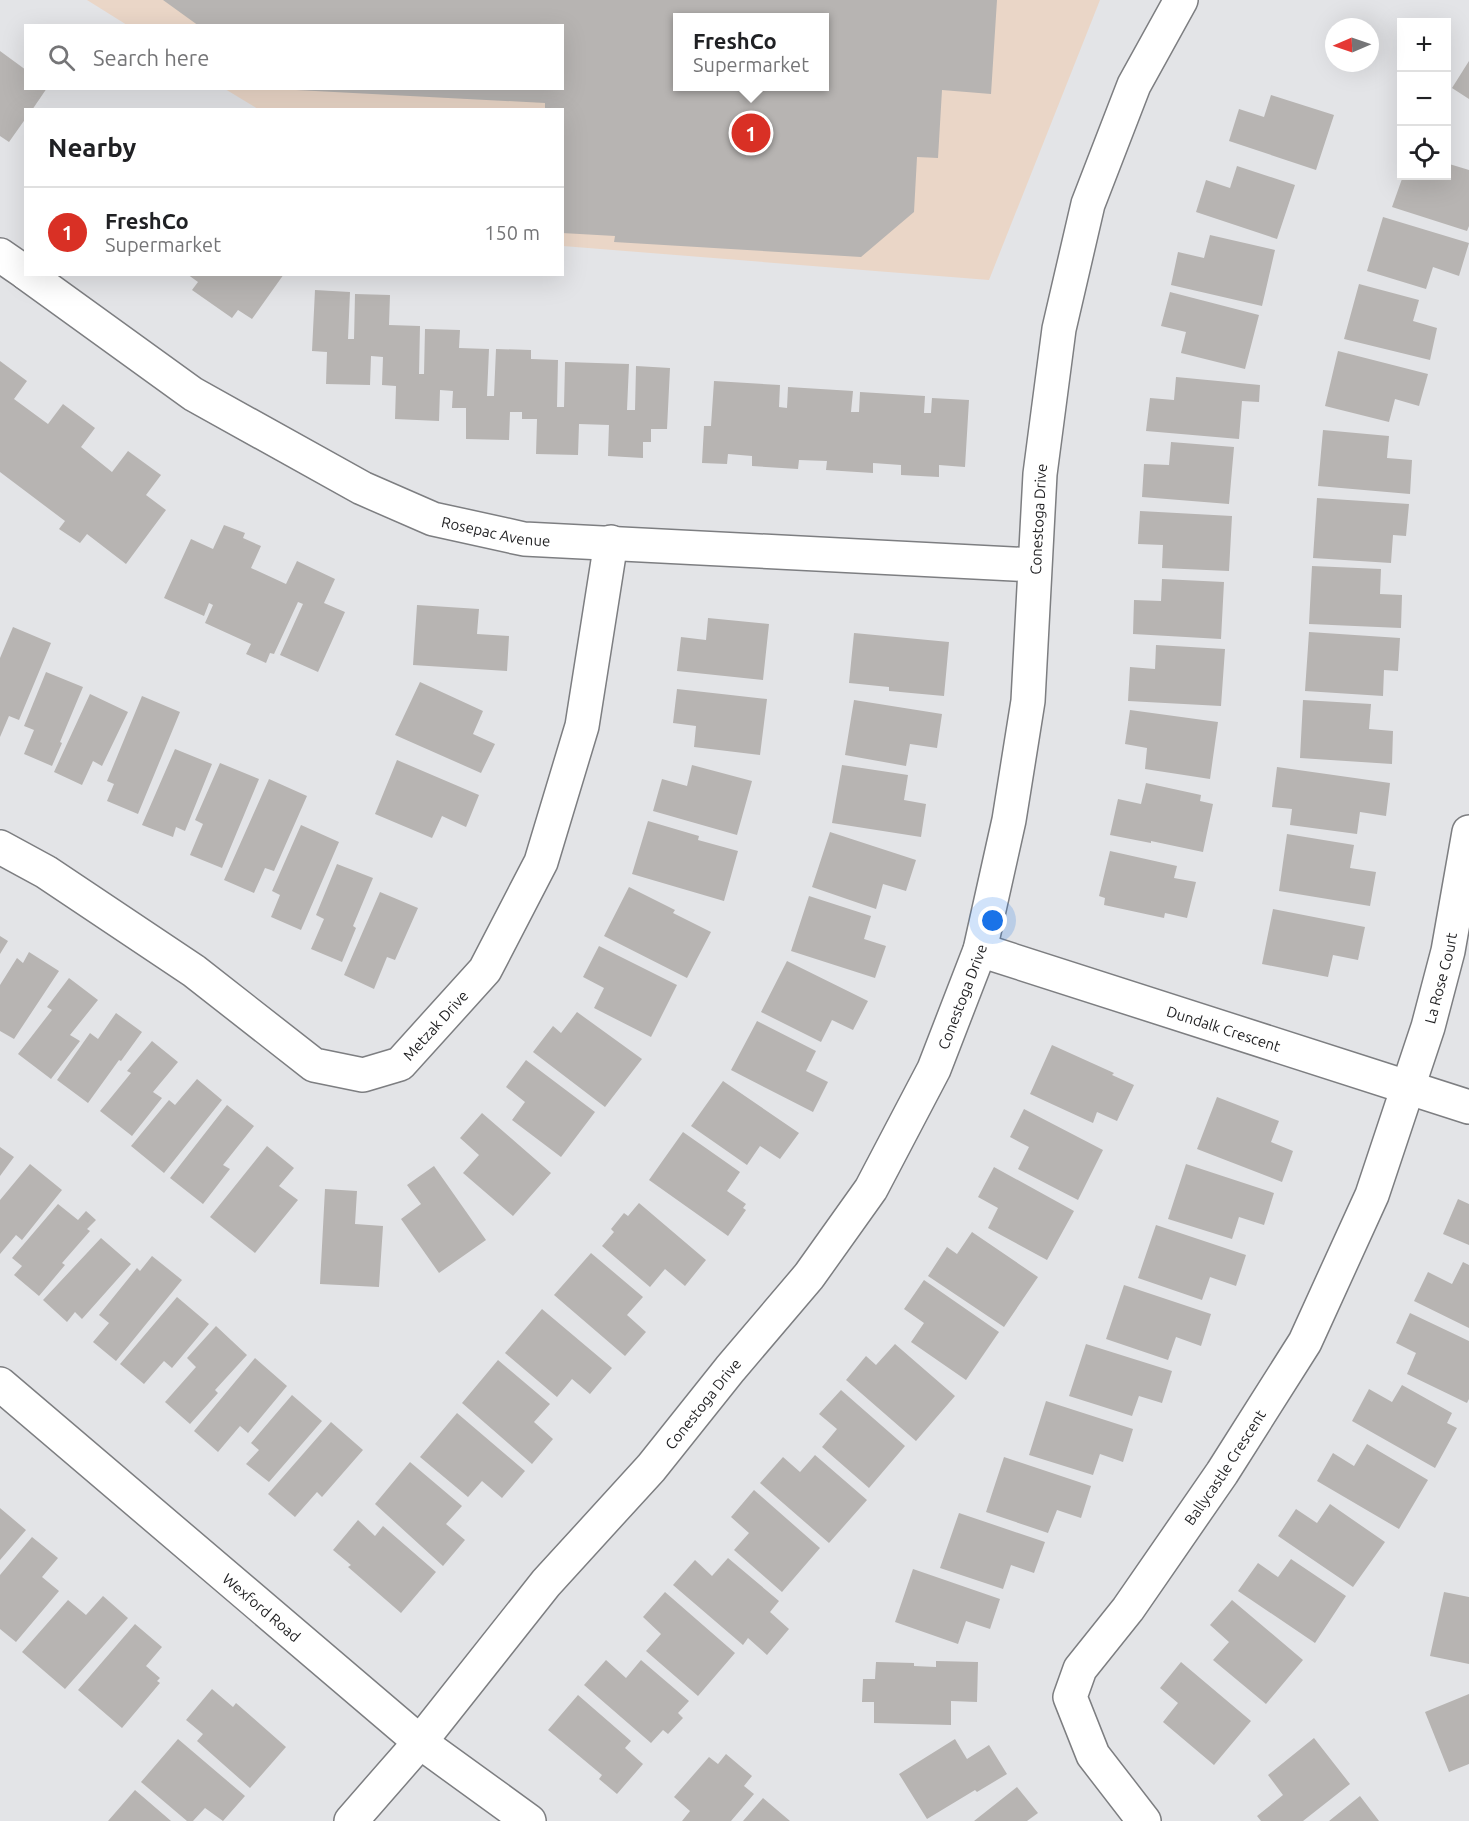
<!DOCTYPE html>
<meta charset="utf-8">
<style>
:root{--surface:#fff;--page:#f6f6f6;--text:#202124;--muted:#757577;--line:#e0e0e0;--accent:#d93025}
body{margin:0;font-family:Ubuntu,sans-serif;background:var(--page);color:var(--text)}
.controls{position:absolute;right:18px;top:18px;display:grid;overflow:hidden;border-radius:0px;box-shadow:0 6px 24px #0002}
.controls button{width:54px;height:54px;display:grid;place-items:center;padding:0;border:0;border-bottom:2px solid var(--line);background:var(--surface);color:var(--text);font:30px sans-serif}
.compass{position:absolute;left:1325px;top:18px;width:54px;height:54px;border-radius:50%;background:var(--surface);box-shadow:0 6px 24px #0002;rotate:268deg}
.you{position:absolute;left:993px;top:921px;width:21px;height:21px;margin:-15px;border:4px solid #fff;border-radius:50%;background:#1a73e8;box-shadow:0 0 0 9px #1a73e833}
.badge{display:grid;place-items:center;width:39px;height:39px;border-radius:50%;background:var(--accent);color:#fff;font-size:20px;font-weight:700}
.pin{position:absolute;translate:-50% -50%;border:3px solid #fff;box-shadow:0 2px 6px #0006}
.popup{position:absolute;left:673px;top:13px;width:156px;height:78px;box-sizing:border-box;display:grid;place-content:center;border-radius:0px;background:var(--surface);filter:drop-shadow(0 2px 4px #0005);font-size:20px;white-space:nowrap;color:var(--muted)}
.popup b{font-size:22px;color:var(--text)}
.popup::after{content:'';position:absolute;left:50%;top:100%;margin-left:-12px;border:12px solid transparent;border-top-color:var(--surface)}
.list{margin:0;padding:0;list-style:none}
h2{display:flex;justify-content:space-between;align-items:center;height:78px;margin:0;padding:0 24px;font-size:26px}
h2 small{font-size:20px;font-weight:400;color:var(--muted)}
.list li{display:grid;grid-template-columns:39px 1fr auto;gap:18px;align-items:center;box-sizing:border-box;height:90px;padding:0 24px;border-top:2px solid var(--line)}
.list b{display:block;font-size:22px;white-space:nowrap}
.list p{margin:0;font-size:20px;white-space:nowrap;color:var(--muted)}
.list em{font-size:20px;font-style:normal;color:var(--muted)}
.icon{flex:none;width:33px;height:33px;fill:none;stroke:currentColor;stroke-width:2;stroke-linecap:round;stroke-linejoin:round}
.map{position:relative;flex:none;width:1469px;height:1821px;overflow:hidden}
.search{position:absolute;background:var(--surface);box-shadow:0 6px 24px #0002;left:24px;top:24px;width:540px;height:66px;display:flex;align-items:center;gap:15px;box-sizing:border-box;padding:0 21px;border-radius:0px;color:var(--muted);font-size:22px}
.panel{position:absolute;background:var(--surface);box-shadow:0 6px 24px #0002;left:24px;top:108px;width:540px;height:168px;border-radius:0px}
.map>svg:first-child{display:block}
.commercial{fill:#ead6c7;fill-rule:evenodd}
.building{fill:#b7b4b2;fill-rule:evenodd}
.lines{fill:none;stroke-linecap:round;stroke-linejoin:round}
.minor-casing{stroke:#7d7e81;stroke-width:36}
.minor{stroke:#fff;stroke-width:33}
.labels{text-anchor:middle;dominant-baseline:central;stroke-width:5;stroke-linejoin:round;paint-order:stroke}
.street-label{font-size:15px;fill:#1f1f21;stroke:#e3e4e7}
</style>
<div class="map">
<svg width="1469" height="1821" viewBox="0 0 1469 1821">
<rect width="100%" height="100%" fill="#e3e4e7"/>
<path class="commercial" d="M87 0H1100L989 280 563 246 562 110 258 109 225 89 562 88V26L127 25ZM678 18H825V86H678Z"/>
<path class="building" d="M163 0H997L991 94 942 90 938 158 917 157 914 212 861 257 614 242 615 236 562 233V110H545V103L296 90 297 88H562V26H199ZM678 18H825V86H678Z
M0 51 26 70V88H47L32 110H26V118L9 142 0 136Z
M1469 61V99L1452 88Z
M1271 95 1334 115 1316 170 1229 141 1239 109 1264 117Z
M1446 163 1469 170V226L1467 231 1392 207 1403 176H1446Z
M1237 166 1295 185 1277 239 1196 212 1206 180 1230 188Z
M1383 217 1469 243 1459 276 1433 267 1426 289 1367 271Z
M1210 235 1275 250 1262 306 1171 285 1178 252 1204 258Z
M187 274H284L252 319 238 310 232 318 192 290 198 282Z
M1359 284 1419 300 1413 321 1437 328 1430 360 1344 339Z
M315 290 350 292 348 339H354L355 294 390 295 389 325 420 326 419 374H424L425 329 460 330 459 348 489 349 487 396H494L496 349 531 350V359L558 360 557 407H564L565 362 629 364 627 410H635L636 366 670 368 667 429H651V442H643V458L608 456 609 425 579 424 578 455 536 454 537 419H522V412H510L509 440 466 439V408H452L453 391 440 390 439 421 395 419 396 386 382 385 383 357 371 356 370 385 326 384 327 352 312 351Z
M1170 292 1259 315 1245 369 1181 353 1186 332 1161 326Z
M1338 351 1428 374 1419 406 1395 399 1389 422 1325 406Z
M0 361 27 381 14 399 48 424 63 404 95 428 81 447 112 472 128 451 161 475 146 495 166 510 126 564 87 534 80 543 59 529 65 521 0 472Z
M1176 377 1260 385 1259 402 1242 401 1239 439 1146 431 1150 398 1174 400Z
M714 381 780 385 779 407 787 408 788 387 853 391 851 412H859L860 392 925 396 924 413H931L932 398 969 400 965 467 939 465V477L901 475V465L873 463V473L826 470 827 461 799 460 798 469 752 466V456L728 454 727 464 702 463 704 426H711Z
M1323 430 1389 436 1387 458 1412 460 1410 494 1318 486Z
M1171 442 1234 447 1229 504 1142 497 1144 464 1169 465Z
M1317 498 1409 504 1406 536 1393 535 1391 563 1313 558Z
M1140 511 1232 516 1229 571 1162 568 1163 545 1138 544Z
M224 525 245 533 243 538 261 546 251 568 286 584 297 561 335 579 324 603 345 612 318 672 280 655 303 604 298 602 274 654 270 653 266 663 246 654 251 644 205 623 213 605 209 603 204 616 164 598 191 539 213 549Z
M1312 566 1381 569 1380 594 1402 595 1401 628 1309 624Z
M1162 579 1224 582 1221 639 1133 634 1134 600 1161 601Z
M417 605 479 609 477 634 509 636 507 671 413 665Z
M708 618 769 624 763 680 677 671 681 637 706 640Z
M13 627 51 643 19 720 9 716 0 737V658Z
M1309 632 1400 638 1398 671 1384 670 1383 696 1305 691Z
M854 633 949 642 944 696 889 691V687L849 683Z
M1156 645 1225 649 1221 706 1128 701 1130 667 1155 669Z
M46 672 83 687 60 742 62 743 52 766 24 754 34 730 24 726Z
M420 682 483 711 473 734 495 744 481 773 395 735Z
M677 689 767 699 760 755 694 747 696 726 673 723Z
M90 694 128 712 102 766 93 761 82 785 54 772Z
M142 696 180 712 138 814 107 801 114 784 107 781Z
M854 700 942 714 937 748 910 744 906 766 845 755Z
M1303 700 1371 704 1369 729 1393 731 1392 764 1300 758Z
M1130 710 1218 722 1210 779 1145 769 1147 748 1125 744Z
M175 749 212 764 185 831 176 827 173 837 142 825Z
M397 760 479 795 466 827 442 816 432 838 375 814Z
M220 763 259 779 222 868 190 855 203 824 195 820Z
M692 765 752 781 737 835 653 811 662 779 687 786Z
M842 765 908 775 904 800 926 804 921 837 832 823Z
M1277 767 1390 783 1386 816 1360 812 1357 834 1290 825 1292 809 1272 807Z
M269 779 307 796 274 871 265 868 254 893 224 880Z
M1146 783 1201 795 1200 801 1213 804 1203 852 1151 841V843L1110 835 1118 799 1141 804Z
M648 821 699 836 698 840 738 851 724 901 632 874Z
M301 825 339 842 301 930 271 917 280 895 272 891Z
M830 832 916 860 906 891 883 884 876 909 812 887Z
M1287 834 1354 845 1350 868 1376 872 1370 906 1279 891Z
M1110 851 1177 866 1174 878 1196 882 1187 918 1165 913 1164 918 1104 905 1105 898 1099 896Z
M337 864 373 878 353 926 356 928 342 962 311 949 324 919 316 915Z
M629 887 675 910 673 913 711 932 687 978 604 936Z
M380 892 418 908 395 960 387 957 374 989 344 975Z
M809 896 871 916 864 939 886 946 875 978 791 951Z
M1273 909 1365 927 1358 960 1333 955 1328 977 1262 964Z
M0 936 8 941 0 954Z
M599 946 677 985 651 1037 594 1008 604 988 583 977Z
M29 952 59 971 14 1039 0 1031V985L17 958 23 963Z
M787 961 868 1001 853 1030 832 1020 821 1042 761 1012Z
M69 978 98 1000 70 1035 80 1041 51 1079 18 1054 52 1010 47 1007Z
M577 1012 642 1059 605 1107 533 1052 553 1026 561 1033Z
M116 1013 142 1032 121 1061 119 1060 88 1103 57 1080 90 1033 98 1039Z
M757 1021 816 1051 806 1071 828 1082 813 1112 731 1070Z
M152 1041 178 1062 153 1092 162 1098 132 1136 100 1111 131 1073 127 1071Z
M1052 1045 1114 1073 1112 1075 1134 1085 1117 1121 1097 1112 1093 1123 1030 1094Z
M526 1060 595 1112 561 1157 512 1120 525 1102 506 1087Z
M197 1079 222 1100 164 1173 131 1146 169 1100 175 1105Z
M723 1081 799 1133 780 1159 760 1146 747 1165 691 1126Z
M1217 1097 1279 1121 1271 1142 1293 1151 1282 1182 1197 1149Z
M227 1105 254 1126 223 1165 230 1169 203 1204 170 1178Z
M1024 1109 1103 1150 1078 1200 1018 1169 1029 1147 1010 1137Z
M482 1113 551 1173 513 1216 463 1173 479 1155 460 1138Z
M683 1132 740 1172 727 1191 746 1204 743 1208 746 1210 728 1236 649 1180Z
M267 1146 294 1168 279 1186 298 1200 255 1253 210 1217Z
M0 1147 14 1157 0 1176Z
M30 1164 62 1190 22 1240 16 1235 0 1254V1200Z
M1186 1164 1274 1193 1264 1225 1239 1217 1232 1239 1168 1219Z
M434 1166 486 1240 439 1273 401 1219 421 1204 407 1185Z
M994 1167 1074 1211 1047 1260 988 1228 998 1208 978 1197Z
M325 1189 357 1191 355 1224 383 1226 379 1287 320 1284Z
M1458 1199 1469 1204V1245L1443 1234Z
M639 1203 706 1260 685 1286 665 1269 650 1287 602 1246 614 1232 611 1229 624 1213 628 1216Z
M58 1204 78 1220 86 1211 96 1220 87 1229 90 1231 62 1263 65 1265 39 1296 14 1275 22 1266 12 1258Z
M1156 1225 1246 1255 1236 1286 1210 1277 1202 1300 1138 1278Z
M972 1232 1038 1277 1004 1327 928 1276 947 1247 957 1254Z
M101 1238 131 1264 82 1319 75 1312 67 1322 43 1300Z
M591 1253 643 1297 627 1315 646 1332 625 1356 554 1295Z
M152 1256 182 1280 116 1361 93 1342 109 1323 99 1315 137 1268 140 1271Z
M1463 1262 1469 1265V1328L1414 1301 1428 1272 1452 1284Z
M924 1280 999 1332 966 1380 911 1342 924 1323 904 1309Z
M1124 1285 1211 1314 1201 1346 1176 1337 1168 1360 1106 1339Z
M177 1297 209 1324 172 1368 164 1361 144 1384 120 1364Z
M542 1309 612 1368 590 1394 572 1379 557 1397 505 1353Z
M1410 1313 1469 1341V1399L1467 1403 1407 1374 1416 1353 1396 1343Z
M216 1326 247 1355 215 1390 218 1393 190 1424 165 1402 196 1367 187 1358Z
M895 1344 955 1396 916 1441 846 1380 866 1356 876 1365Z
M1086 1344 1172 1371 1162 1403 1139 1396 1132 1416 1069 1396Z
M255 1358 287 1386 248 1433 240 1426 218 1452 194 1431Z
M498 1360 550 1404 534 1422 553 1439 532 1464 462 1403Z
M1402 1385 1452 1413 1447 1423 1457 1428 1435 1468 1352 1421 1369 1389 1392 1402Z
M841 1390 905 1446 869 1488 822 1447 837 1429 819 1414Z
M292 1395 322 1421 269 1482 246 1464 259 1450 251 1443Z
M1046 1401 1133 1429 1123 1462 1100 1454 1093 1475 1029 1455Z
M457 1413 525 1471 502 1498 482 1481 468 1497 420 1457Z
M331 1422 363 1450 322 1497 317 1492 295 1517 268 1494Z
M1367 1444 1428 1480 1399 1529 1317 1481 1333 1453 1354 1466Z
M815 1455 867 1500 829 1543 760 1483 783 1457 800 1472Z
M1004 1457 1091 1486 1081 1518 1057 1510 1048 1533 986 1512Z
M410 1462 462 1506 446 1524 465 1540 443 1566 375 1504Z
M754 1490 820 1548 782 1592 734 1550 749 1533 731 1517Z
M1330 1504 1385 1542 1353 1587 1278 1536 1296 1509 1317 1523Z
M0 1508 26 1530 0 1560Z
M959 1513 1045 1542 1034 1573 1011 1565 1003 1589 940 1568Z
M358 1520 375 1536 383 1526 436 1572 401 1613 348 1567 351 1565 333 1550Z
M32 1537 58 1558 42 1577 59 1591 16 1642 0 1629V1575Z
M728 1558 779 1601 770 1612 789 1629 767 1655 748 1638 743 1645 673 1585 695 1560 712 1576Z
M1291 1559 1346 1596 1315 1643 1238 1591 1258 1563 1278 1577Z
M913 1569 1000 1599 990 1629 966 1621 958 1644 895 1622Z
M665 1592 735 1653 698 1696 646 1651 661 1634 643 1617Z
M1444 1592 1469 1597V1664L1430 1656Z
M103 1596 128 1618 65 1689 22 1652 68 1600 86 1615Z
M1232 1600 1303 1660 1266 1704 1213 1660 1229 1642 1210 1625Z
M135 1624 162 1647 146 1666 160 1678 157 1681 160 1683 122 1728 78 1690Z
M606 1660 626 1678 641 1660 689 1701 678 1713 683 1718 668 1734 663 1730 651 1743 584 1685Z
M936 1661 978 1662 977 1702 951 1701V1725L874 1723V1702H862L863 1679H875L876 1662 914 1663V1666L936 1667Z
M1181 1662 1251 1721 1214 1765 1163 1722 1178 1703 1160 1688Z
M212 1689 233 1707 236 1703 286 1747 250 1788 197 1741 203 1734 186 1720Z
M1469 1694V1764L1449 1772 1425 1712Z
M578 1695 631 1741 625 1748 643 1764 617 1794 599 1779 602 1775 548 1730Z
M1314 1738 1350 1784 1303 1821H1261L1257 1816 1283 1795 1268 1775Z
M178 1739 245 1796 223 1821 205 1808 193 1821H187L141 1782Z
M955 1739 967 1759 989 1745 1007 1774 977 1792 975 1790 927 1819 899 1774Z
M726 1754 752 1776 744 1786 754 1794 731 1821H682L690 1811 674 1797 709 1757 718 1764Z
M1017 1787 1038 1813 1027 1821H974Z
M135 1790 171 1821H108Z
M1360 1796 1379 1821H1329Z
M763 1798 790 1821H743Z"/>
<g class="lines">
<g class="minor-casing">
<g id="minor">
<path d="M0 255 26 273"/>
<path id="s1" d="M27 274 193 394 362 488 433 519 524 539 1034 565"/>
<path id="s2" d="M0 847 46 872 194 971 314 1065 363 1075 400 1064 485 970 541 862 582 726 611 542"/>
<path id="s3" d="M980 950 1469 1107"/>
<path id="s4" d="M0 1384 420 1742 529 1821"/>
<path id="s5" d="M351 1821 420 1742 546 1583 651 1468 730 1369 809 1276 871 1189 934 1069 980 950 1009 820 1028 701 1040 474 1059 329 1088 204 1134 85 1181 0"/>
<path id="s6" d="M1144 1821 1093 1755 1070 1697 1080 1669 1128 1609 1222 1473 1305 1342 1372 1195 1428 1027 1448 951 1469 832"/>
</g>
</g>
<use href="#minor" class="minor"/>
</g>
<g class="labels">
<g class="street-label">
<text stroke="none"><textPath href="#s5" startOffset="1518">Conestoga Drive</textPath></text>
<text stroke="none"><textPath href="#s1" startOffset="540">Rosepac Avenue</textPath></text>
<text stroke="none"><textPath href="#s6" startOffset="962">La Rose Court</textPath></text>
<text stroke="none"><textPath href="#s5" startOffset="1032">Conestoga Drive</textPath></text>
<text stroke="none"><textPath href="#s2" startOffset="524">Metzak Drive</textPath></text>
<text stroke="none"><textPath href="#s3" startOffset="256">Dundalk Crescent</textPath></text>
<text stroke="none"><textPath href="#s5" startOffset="546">Conestoga Drive</textPath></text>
<text stroke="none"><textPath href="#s6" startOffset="424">Ballycastle Crescent</textPath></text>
<text stroke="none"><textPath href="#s4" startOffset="344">Wexford Road</textPath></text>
</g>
</g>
</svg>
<div class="controls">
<button>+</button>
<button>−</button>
<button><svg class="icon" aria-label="locate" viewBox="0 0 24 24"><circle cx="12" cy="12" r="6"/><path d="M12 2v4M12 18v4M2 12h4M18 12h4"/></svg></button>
</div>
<svg class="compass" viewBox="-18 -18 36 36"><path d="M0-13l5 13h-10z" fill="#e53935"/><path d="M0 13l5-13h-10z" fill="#757577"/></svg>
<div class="you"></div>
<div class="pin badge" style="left:751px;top:133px">1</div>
<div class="popup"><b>FreshCo</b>Supermarket</div>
<div class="search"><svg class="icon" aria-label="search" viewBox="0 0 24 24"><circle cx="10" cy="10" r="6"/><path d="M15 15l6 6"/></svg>Search here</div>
<section class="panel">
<h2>Nearby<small></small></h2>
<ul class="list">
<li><span class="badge">1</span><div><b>FreshCo</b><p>Supermarket</p></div><em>150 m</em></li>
</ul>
</section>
</div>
